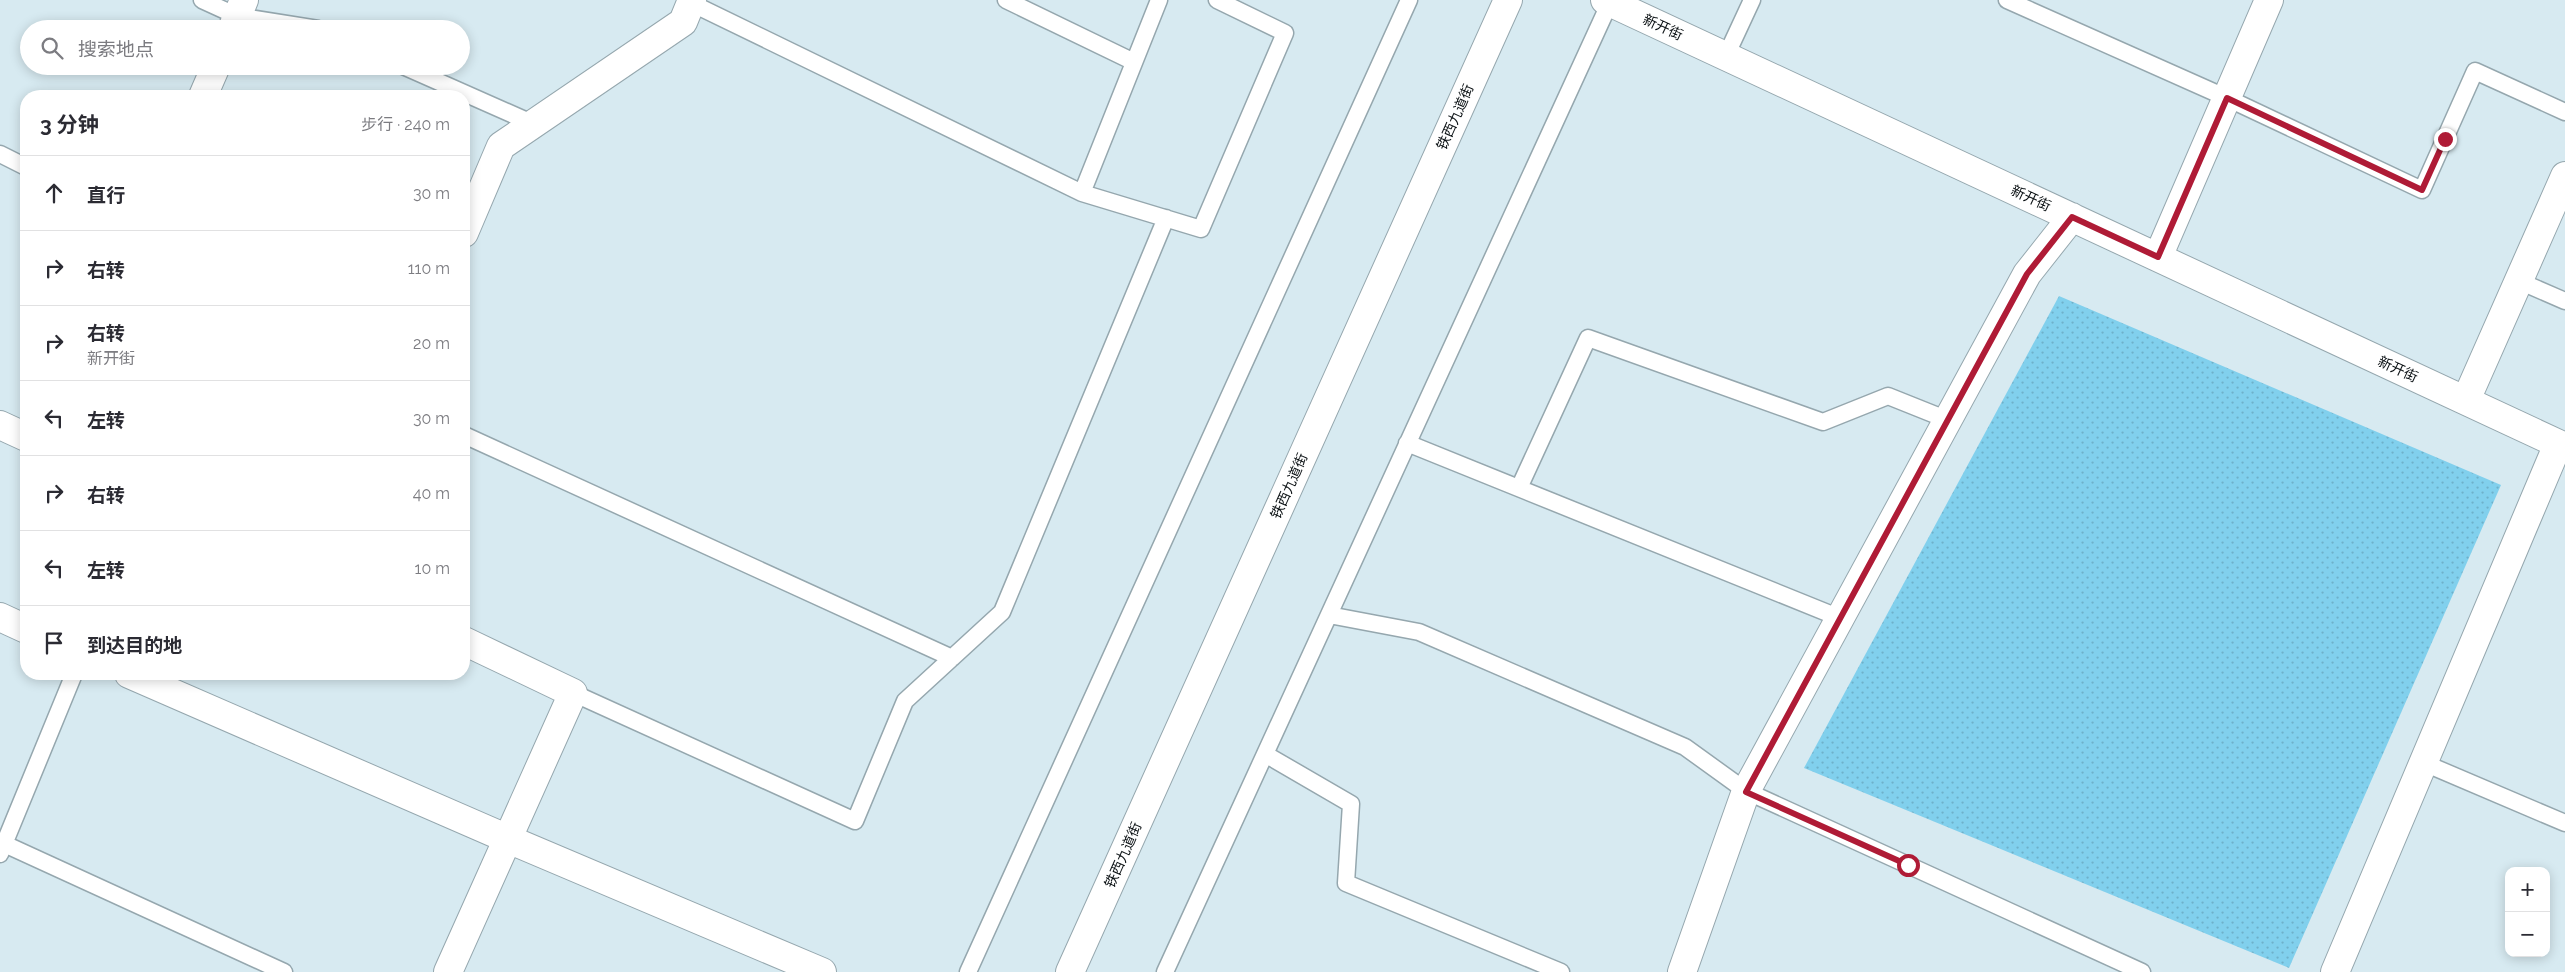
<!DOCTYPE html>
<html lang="zh">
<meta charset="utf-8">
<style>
:root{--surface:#fff;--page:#f7f7f7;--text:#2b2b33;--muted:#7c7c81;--line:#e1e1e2}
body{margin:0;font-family:Raleway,"Noto Sans SC",sans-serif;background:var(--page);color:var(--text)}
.controls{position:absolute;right:15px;bottom:15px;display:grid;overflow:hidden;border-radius:10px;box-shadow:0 2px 12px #0003}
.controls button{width:45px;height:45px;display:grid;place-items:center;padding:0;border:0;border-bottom:1px solid var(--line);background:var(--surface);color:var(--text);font:25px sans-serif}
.stop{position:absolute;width:15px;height:15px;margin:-11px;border:4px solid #af1b36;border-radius:50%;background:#fff}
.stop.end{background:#af1b36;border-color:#fff;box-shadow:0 1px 5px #0008}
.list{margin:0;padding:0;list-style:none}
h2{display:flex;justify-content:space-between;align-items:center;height:65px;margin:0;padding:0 20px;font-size:21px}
h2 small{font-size:16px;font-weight:400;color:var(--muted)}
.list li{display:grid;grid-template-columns:32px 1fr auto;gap:15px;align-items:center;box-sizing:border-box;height:75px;padding:0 20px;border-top:1px solid var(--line)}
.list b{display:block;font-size:19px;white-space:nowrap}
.list p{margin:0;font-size:16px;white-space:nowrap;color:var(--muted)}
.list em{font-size:16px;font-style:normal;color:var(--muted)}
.icon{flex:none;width:28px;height:28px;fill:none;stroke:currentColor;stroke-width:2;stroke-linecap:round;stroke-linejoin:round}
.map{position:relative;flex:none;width:2565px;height:972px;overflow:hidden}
.search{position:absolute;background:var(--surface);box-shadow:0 2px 12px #0003;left:20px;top:20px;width:450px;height:55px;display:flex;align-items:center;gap:12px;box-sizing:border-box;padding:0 18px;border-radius:28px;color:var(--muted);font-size:19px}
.panel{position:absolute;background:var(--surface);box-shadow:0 2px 12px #0003;left:20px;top:90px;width:450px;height:590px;border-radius:20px}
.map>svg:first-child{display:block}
.park{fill:url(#park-dots)}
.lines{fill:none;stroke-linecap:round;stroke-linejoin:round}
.service-casing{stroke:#95a7ae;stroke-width:19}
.minor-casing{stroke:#95a7ae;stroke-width:30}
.secondary-casing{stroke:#95a7ae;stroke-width:30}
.service{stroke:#fff;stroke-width:16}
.minor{stroke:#fff;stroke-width:28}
.secondary{stroke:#fff;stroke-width:28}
.route{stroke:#af1b36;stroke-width:6}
.labels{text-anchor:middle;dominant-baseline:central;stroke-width:4;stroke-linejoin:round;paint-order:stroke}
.street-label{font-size:14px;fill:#090f12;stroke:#fff}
</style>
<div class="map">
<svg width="2565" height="972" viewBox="0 0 2565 972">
<defs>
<pattern id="park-dots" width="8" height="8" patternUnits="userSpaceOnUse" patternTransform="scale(1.25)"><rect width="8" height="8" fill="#81d0ed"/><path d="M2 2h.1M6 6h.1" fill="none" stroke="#6eb1ca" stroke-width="1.8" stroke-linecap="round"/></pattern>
</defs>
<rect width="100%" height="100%" fill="#d7eaf1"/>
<path class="park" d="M2059 296 2501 485 2289 968 1804 768Z"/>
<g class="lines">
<g class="service-casing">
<path id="service" d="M202 0 237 16 318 29
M1006 0 1134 62
M2007 0 2227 98 2422 190 2475 71 2565 112
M691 3 1082 193 1201 229 1285 33 1217 0
M1726 56 1752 0
M403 66 534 124
M0 154 26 167
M1082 193 1159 0
M2519 281 2565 301
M464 435 952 658
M1407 443 1840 618
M1519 488 1588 338 1823 422 1888 396 1948 420
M1329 615 1419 632 1685 747 1746 791 2142 972
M573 693 855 821 905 701 1002 612 1166 218
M1265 754 1351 804 1346 883 1561 972
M2424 763 2565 823
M0 842 284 972
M0 854 74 674
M968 972 1409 0
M1165 972 1611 0"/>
</g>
<g class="minor-casing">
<path id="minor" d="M1605 0 2565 447
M232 29 244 0
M203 96 216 66
M464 233 501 146 683 22 692 0
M2158 257 2269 0
M2466 400 2565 176
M0 425 26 437
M0 617 26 629
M129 674 508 839 822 972
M448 972 573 693 464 641
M1682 972 1746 791 2027 274 2072 217
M2335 972 2558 444"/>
</g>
<g class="secondary-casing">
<path id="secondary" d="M1070 972 1508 0"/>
</g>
<use href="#service" class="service"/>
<use href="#minor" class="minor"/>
<use href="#secondary" class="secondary"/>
</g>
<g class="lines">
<path class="route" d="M1908 865 1746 792 2027 274 2072 217 2158 257 2227 98 2422 190 2445 139"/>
</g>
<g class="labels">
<g class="street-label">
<text transform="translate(1663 27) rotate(25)">新开街</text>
<text transform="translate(1455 117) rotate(-66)">铁西九道街</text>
<text transform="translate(2031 198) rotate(25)">新开街</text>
<text transform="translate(2398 369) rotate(25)">新开街</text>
<text transform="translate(1289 486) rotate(-66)">铁西九道街</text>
<text transform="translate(1123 855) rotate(-66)">铁西九道街</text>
</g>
</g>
</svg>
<div class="controls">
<button>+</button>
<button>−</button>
</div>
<div class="stop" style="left:1908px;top:865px"></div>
<div class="stop end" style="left:2445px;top:139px"></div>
<div class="search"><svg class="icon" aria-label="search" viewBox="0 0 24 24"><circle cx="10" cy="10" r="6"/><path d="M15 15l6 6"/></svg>搜索地点</div>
<section class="panel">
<h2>3 分钟<small>步行 · 240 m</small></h2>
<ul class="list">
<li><svg class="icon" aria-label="ahead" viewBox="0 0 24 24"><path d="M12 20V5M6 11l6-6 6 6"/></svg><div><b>直行</b></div><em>30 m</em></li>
<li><svg class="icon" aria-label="right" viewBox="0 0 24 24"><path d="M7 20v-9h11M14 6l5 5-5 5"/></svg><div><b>右转</b></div><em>110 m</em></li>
<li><svg class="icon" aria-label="right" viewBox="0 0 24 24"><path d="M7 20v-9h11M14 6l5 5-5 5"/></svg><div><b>右转</b><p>新开街</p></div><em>20 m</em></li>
<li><svg class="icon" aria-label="left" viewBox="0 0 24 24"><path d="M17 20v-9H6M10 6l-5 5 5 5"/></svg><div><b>左转</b></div><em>30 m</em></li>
<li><svg class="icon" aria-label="right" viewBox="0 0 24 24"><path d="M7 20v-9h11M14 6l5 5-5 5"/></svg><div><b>右转</b></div><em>40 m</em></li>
<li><svg class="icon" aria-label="left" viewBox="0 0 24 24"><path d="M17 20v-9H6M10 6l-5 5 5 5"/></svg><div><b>左转</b></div><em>10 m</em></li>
<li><svg class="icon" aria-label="arrive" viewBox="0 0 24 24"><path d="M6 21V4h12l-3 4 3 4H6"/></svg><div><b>到达目的地</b></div></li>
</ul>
</section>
</div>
